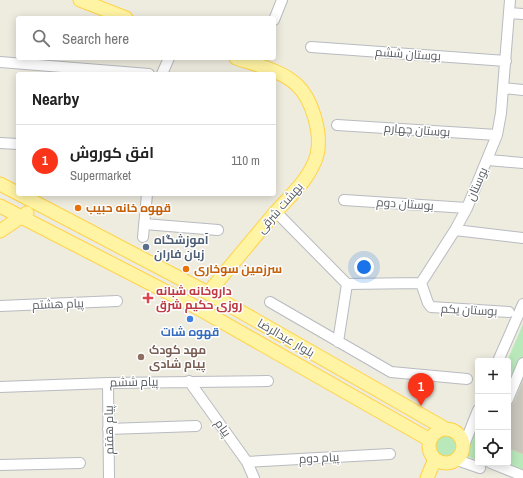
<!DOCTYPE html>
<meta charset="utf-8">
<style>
:root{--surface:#fff;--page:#f2f2f2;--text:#222;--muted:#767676;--line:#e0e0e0;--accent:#fa3419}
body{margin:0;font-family:"Archivo Narrow",Cairo,sans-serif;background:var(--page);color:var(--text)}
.controls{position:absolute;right:12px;bottom:12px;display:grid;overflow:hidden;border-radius:4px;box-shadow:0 2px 10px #0003}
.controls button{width:36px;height:36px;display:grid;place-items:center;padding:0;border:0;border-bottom:1px solid var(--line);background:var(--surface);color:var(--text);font:20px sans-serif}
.you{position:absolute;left:364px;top:267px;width:14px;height:14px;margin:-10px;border:3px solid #fff;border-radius:50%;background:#1a73e8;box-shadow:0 0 0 6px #1a73e833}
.badge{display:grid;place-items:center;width:26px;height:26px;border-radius:50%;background:var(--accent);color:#fff;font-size:13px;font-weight:700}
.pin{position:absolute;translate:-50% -33px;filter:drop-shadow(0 1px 2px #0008)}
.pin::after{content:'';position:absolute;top:21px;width:14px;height:12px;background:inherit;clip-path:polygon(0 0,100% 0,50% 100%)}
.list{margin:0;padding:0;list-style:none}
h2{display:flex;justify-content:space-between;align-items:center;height:52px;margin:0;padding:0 16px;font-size:17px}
h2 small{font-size:13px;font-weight:400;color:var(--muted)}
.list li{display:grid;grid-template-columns:26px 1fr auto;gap:12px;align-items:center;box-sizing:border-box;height:72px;padding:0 16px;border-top:1px solid var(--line)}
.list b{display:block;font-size:15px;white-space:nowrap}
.list p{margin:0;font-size:13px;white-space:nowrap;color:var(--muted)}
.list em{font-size:13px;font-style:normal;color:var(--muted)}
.icon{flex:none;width:22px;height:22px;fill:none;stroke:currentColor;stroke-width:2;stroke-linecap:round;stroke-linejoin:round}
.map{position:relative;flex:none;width:523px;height:478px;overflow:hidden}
.search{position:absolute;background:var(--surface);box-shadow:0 2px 10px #0003;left:16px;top:16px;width:260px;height:44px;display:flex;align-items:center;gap:10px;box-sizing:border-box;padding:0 14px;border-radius:4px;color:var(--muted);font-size:15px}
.panel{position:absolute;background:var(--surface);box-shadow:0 2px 10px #0003;left:16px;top:72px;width:260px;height:124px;border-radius:4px}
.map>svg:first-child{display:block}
.green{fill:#b9e8bb}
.building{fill:#c8c5bd;stroke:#d3cdbd}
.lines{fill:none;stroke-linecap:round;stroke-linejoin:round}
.minor-casing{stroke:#b8bbc0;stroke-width:12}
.major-casing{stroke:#ffd347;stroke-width:15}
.minor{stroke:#fff;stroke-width:10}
.major{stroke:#fff4a3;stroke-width:13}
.food-dot{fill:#e8710a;stroke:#fff;stroke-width:1.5}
.service-dot{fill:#5c6f8a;stroke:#fff;stroke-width:1.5}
.health-dot{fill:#e0444e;stroke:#fff;stroke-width:1.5}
.shop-dot{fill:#3f7fe0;stroke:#fff;stroke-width:1.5}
.education-dot{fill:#8d6e63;stroke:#fff;stroke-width:1.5}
.labels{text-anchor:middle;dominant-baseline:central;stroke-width:3;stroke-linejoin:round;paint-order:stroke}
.street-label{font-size:12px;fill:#595d62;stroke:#fff}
.food-label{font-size:12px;font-weight:bold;fill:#c56008;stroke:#fff;text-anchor:start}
.service-label{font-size:12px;font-weight:bold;fill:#4e5e75;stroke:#fff;text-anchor:start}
.health-label{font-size:12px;font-weight:bold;fill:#be3a42;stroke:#fff;text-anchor:start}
.shop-label{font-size:12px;font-weight:bold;fill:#366cbe;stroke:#fff}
.education-label{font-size:12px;font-weight:bold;fill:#785e54;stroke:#fff;text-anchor:start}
</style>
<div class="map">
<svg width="523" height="478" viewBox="0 0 523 478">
<rect width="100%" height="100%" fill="#eeebdf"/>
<path class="green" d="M523 324V478H518L483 463H508L507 361Z
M478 426V461L465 455Z
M434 446a12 12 0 1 1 24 0a12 12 0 1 1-24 0Z"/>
<path class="building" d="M523 380V454L508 448V407L514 402Z"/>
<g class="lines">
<g class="minor-casing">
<path id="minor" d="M509 13 523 14
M274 20 282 0
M311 47 506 61
M0 62 149 74
M162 74 169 58
M503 88 523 90
M337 125 497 135
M0 143 18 144
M488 160 523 163
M344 200 467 208
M276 212 347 284 421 283 455 230 467 208 497 135 501 113 510 0
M144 224 218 230
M455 230 523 238
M143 237 147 194
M421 283 428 303 431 307 509 312
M270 302 391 372 467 379
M0 306 117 301
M338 342 347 284
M498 361 523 304
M189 381 247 462 254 478
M108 383 109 478
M0 387 108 383 268 381
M508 399 523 363
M108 429 196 426
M464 445 478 410
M457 460 480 468
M247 462 390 454
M491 463 523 476
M0 465 80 463"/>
</g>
<g class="major-casing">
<path id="major" d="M80 0 126 18
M0 184 208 293 444 428
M0 206 196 307 430 440
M0 231 27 213
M208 293C230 267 252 240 274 214 290 196 310 179 317 155 322 135 313 100 297 85 281 70 256 65 236 58
M429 446a17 17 0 1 1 34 0a17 17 0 1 1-34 0Z
M427 478 435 459"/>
</g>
<use href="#minor" class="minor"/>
<use href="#major" class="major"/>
</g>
<g class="food-dot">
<circle cx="78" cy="208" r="4"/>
<circle cx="186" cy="269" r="4"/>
</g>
<circle class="service-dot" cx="146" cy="247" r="4"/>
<path class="health-dot" d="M146 292h4v4h4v4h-4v4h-4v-4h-4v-4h4z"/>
<circle class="shop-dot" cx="190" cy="319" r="4"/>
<circle class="education-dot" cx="141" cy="357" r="4"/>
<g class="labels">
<g class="street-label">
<text transform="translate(408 54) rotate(4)">بوستان ششم</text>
<text transform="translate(417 130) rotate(4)">بوستان چهارم</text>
<text transform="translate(477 184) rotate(-66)">بوستان</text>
<text transform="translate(405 204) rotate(4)">بوستان دوم</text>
<text transform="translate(280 208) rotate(-49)">بهشت شرقی</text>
<text transform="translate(58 304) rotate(-2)">پیام هشتم</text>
<text transform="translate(469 310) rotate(3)">بوستان یکم</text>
<text transform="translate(286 338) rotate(30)">بلوار عبدالرضا</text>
<text transform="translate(134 382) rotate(-1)">پیام ششم</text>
<text transform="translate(223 428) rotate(55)">پیام</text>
<text transform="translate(109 430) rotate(-91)">پیام هفتم</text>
<text transform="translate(319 458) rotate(-3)">پیام دوم</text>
</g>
<g class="food-label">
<text x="86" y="208">قهوه خانه حبیب</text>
<text x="194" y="269">سرزمین سوخاری</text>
</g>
<g class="service-label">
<text x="154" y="240">آموزشگاه<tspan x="154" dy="14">زبان فاران</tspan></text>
</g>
<g class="health-label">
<text x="156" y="291">داروخانه شبانه<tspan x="156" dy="14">روزی حکیم شرق</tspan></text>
</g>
<g class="shop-label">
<text x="190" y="332">قهوه شات</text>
</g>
<g class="education-label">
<text x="149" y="350">مهد کودک<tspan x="149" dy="14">پیام شادی</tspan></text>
</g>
</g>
</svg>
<div class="controls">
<button>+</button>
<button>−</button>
<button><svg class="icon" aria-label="locate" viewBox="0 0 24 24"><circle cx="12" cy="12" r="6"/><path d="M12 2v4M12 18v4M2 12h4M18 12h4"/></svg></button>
</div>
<div class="you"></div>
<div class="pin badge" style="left:421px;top:406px">1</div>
<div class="search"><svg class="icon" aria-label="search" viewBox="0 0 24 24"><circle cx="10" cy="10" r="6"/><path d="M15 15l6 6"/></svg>Search here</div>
<section class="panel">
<h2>Nearby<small></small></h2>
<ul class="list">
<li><span class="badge">1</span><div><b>افق کوروش</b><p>Supermarket</p></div><em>110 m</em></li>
</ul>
</section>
</div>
